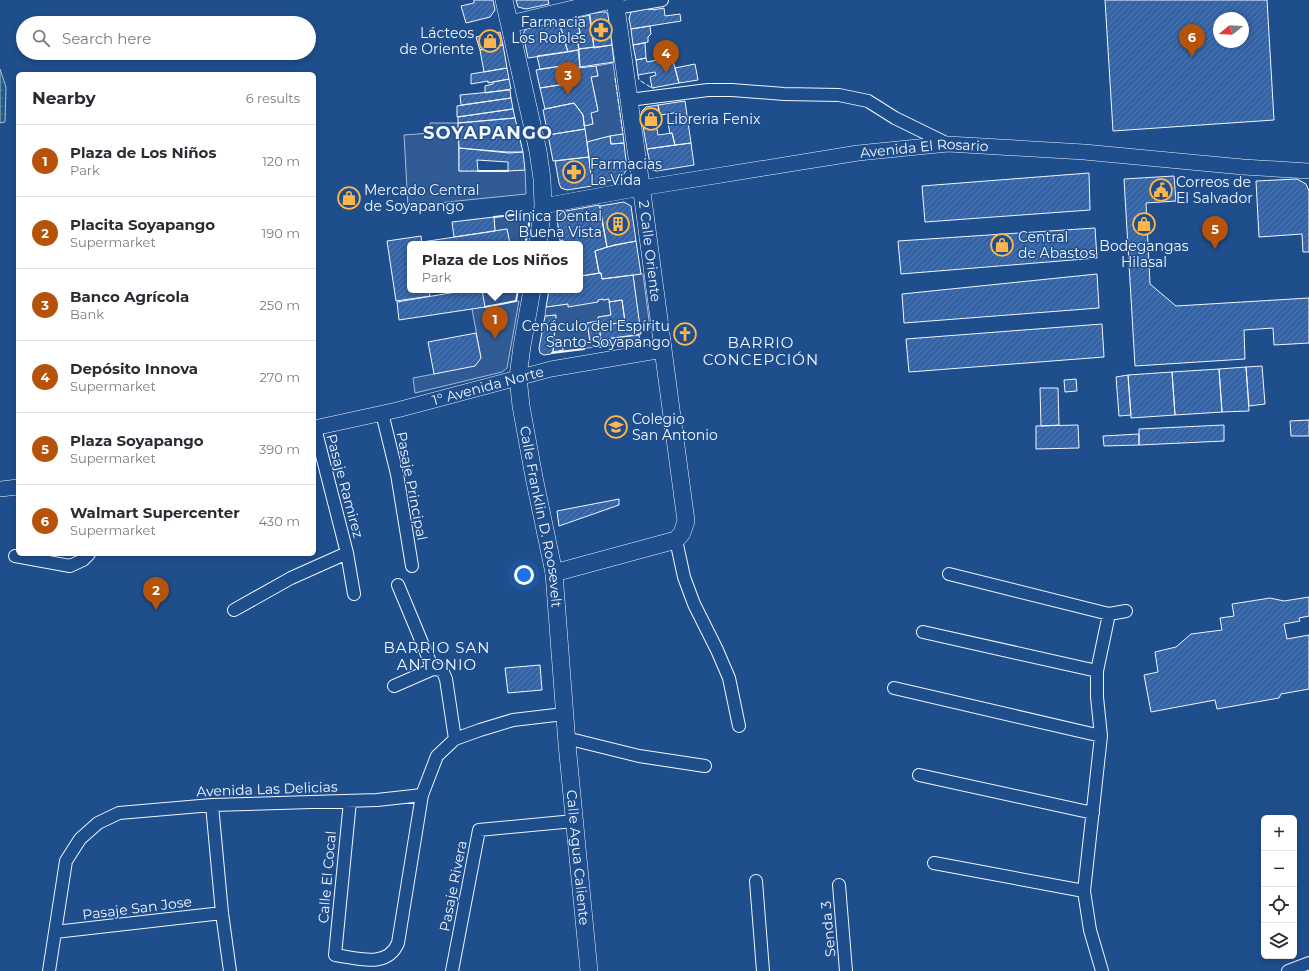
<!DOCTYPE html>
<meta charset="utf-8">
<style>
:root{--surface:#fff;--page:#f2f2f3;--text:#2b2b33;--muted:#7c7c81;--line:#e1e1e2;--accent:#b45309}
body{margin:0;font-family:Montserrat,sans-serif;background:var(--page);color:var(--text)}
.controls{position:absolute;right:12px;bottom:12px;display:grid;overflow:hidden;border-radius:6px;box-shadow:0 2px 6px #0003}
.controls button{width:36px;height:36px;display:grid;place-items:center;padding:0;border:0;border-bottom:1px solid var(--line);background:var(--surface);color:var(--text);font:20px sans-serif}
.compass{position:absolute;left:1213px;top:12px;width:36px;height:36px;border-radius:50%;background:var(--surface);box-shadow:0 2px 6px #0003;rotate:252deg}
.you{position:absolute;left:524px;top:575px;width:14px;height:14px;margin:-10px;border:3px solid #fff;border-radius:50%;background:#1a73e8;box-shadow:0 0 0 6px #1a73e833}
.badge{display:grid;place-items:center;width:26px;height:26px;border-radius:50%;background:var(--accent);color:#fff;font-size:13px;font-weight:700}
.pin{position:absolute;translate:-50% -33px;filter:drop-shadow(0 1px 2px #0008)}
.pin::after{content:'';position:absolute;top:21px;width:14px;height:12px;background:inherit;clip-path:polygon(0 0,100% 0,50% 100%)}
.popup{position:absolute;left:407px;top:241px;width:176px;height:52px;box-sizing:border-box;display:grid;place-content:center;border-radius:6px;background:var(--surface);filter:drop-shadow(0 1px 3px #0005);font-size:13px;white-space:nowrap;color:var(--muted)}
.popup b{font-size:15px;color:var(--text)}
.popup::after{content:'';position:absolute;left:50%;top:100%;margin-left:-8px;border:8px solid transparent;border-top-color:var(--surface)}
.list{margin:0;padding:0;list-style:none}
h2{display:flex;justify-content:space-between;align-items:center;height:52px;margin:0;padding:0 16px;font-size:17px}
h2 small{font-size:13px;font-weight:400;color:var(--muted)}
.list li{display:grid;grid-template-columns:26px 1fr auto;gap:12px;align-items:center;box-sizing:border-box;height:72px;padding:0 16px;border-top:1px solid var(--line)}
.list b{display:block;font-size:15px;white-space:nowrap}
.list p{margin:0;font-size:13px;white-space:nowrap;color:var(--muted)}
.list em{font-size:13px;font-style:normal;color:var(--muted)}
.icon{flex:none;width:22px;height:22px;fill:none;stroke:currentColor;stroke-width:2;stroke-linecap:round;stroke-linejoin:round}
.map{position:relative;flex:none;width:1309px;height:971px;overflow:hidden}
.search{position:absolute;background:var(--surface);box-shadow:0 2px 6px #0003;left:16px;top:16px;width:300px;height:44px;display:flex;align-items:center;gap:10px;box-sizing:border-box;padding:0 14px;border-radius:22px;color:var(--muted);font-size:15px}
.panel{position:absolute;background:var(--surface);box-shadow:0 2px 6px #0003;left:16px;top:72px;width:300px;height:484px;border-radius:6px}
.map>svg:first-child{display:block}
.park{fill:url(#park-dots);stroke:#a8bbd7}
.parking{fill:#305b95;stroke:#a8bbd7}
.building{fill:url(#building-hatch);stroke:#f2f6ff;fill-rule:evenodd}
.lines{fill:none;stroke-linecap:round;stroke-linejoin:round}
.minor-casing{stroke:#f2f6ff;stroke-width:14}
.tertiary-casing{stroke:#f2f6ff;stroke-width:16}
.secondary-casing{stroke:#f2f6ff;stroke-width:18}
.minor{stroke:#1f4e8c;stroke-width:12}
.tertiary{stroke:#1f4e8c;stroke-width:15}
.secondary{stroke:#1f4e8c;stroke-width:17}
.fence{stroke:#f2f6ff;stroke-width:1;stroke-dasharray:5 2;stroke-linecap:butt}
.wall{stroke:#f2f6ff;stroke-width:2}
.labels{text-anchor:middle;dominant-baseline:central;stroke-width:3;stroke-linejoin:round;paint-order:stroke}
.poi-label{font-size:14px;fill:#f2f6ff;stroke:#1f4e8c;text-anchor:start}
.street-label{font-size:14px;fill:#f2f6ff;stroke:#1f4e8c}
.neighbourhood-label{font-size:15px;letter-spacing:1px;fill:#f2f6ff;stroke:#1f4e8c}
.district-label{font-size:18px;font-weight:bold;letter-spacing:1px;fill:#f2f6ff;stroke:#1f4e8c}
</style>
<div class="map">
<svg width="1309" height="971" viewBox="0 0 1309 971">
<defs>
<pattern id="park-dots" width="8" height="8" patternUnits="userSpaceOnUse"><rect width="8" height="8" fill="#245a82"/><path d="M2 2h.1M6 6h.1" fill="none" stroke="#447295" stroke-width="1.8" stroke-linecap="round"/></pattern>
<pattern id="building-hatch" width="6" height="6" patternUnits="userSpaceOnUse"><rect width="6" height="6" fill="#3563a3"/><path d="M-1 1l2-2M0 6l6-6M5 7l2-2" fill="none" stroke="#537ab1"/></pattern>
</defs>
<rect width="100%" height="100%" fill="#1f4e8c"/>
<path class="park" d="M0 69 6 87 5 122 0 123Z"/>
<path class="parking" d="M613 63 623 134 610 136 587 142 584 126 593 124 591 113 598 110 591 77 598 76 596 66Z
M430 123H458L459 171 525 170 526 194 408 206 404 135 430 133Z
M531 213 526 244H510L507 229 495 231 494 217Z
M643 274 650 328 640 329 633 275Z
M482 290H518L516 301H519L507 368 502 372 415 393 413 378 434 374 481 358 472 309Z
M603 299 604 300 609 299 611 315 598 317V321L587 323 590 341 603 339 604 346 563 351 562 341 554 343 556 315 545 316 546 307Z"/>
<path class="building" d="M474 0H493L495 10 490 17 466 23 461 6 474 3Z
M516 0H548L549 4 526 9 518 7Z
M1105 0H1267L1274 120 1113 131ZM1219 18H1243V42H1219Z
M649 8V10L652 9 653 10 664 8 665 16 680 14 681 21 631 29 629 18 631 12 634 10Z
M602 12H606L608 15 612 45 594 48 589 14Z
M590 15 594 47 579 49 576 34 580 33 577 18Z
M577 18 580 33 576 34 579 49 578 50 568 52 559 22Z
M559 22 568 52 528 58 523 34 525 30 530 27Z
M650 26 651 34 648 37V42L633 45 631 29Z
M500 32 503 45 480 50 476 37Z
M645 43 646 58 636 60 633 45Z
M503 45 507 68 484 72 480 50Z
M612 45 614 62 580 67 579 49Z
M578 50 580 67 570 69 569 65 540 69 537 56Z
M672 57 679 83 652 88 650 77 656 75 655 72 638 75 636 60 646 58 647 62Z
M695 64 698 80 679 83 675 68Z
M569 65 572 83 540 88 536 70Z
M596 66 598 76 591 77 598 111 591 113 593 124 584 126 583 115 574 103 545 109 540 88 572 83 570 69Z
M507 68 509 79 488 83V81L471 84V74Z
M509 79 511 89 485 93V86L493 84V82Z
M510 90 511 98 461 105 460 95Z
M511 98 513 109 457 117V106Z
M685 101 691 143 675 145 672 133 670 134 668 123 682 120 681 112 660 115 658 105Z
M574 103 583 115 585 129 548 135 543 110 545 109Z
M658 105 661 123 643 126 641 115 642 111 646 107Z
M513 109 515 118 458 123V117Z
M515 118 523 152 509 153 459 148 458 123Z
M656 124 658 135 672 133 675 145 647 149 643 126Z
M585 129 589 157 553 161 548 135Z
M623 134 624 143 611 144 610 136Z
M610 136 611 144 624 143 627 169 623 175 617 179 592 184 587 142Z
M691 143 694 165 657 171 652 170 651 168 647 149Z
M459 148 507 152H523L525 170 508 171V162L477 160 478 171H459Z
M589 157 592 186 567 190 561 188 559 183 555 161Z
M1089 173 1090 210 925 222 922 186Z
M1174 176 1176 201 1146 203 1150 284 1176 306 1309 298V343L1274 345 1273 328 1244 330 1245 359 1135 366 1124 179Z
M1297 179 1306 184 1309 191V252H1303L1302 234 1259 237 1256 181Z
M624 202 631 206 636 241 607 247 600 206Z
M599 205 607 247 595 251 599 273 581 276 582 280H580V244H563V240L560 241 557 219 561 213 566 211Z
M494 217 495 231 454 237 452 222Z
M1095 228 1097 258 901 274 898 241Z
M507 229 510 244H422V242Z
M421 236 422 244H410V290H429L430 296 396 301 387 241Z
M636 241 641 274 602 279 601 273H599L595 251 614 245Z
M601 273 602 279 633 275 641 334 601 340 599 326 625 322 622 300 609 302V299L603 300V299L598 300V302L568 307V304L546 307 549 290H580L581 276Z
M1097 274 1099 308 904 323 902 294Z
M455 290H482L485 307 399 320 397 302 456 292Z
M622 300 625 322 599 326 598 317 611 315 609 302Z
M556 315 553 352 551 354 544 355 540 353 539 348 545 316Z
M598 321 601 340 590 341 587 323Z
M1102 324 1104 357 909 372 906 339Z
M476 333 481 358 475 366 434 374 428 342Z
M639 335 640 341 604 346 603 339Z
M562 341 563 350 553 352 554 343Z
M1262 366 1265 404 1249 406 1246 367Z
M1246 367 1249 411 1222 412 1219 369Z
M1219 369 1222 412 1175 415 1172 372Z
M1172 372 1175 415 1131 418 1128 375Z
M1128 375 1131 415 1119 416 1116 377Z
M1076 379 1077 391 1065 392 1064 380Z
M1040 388H1058L1059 425 1041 426Z
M1309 420V436H1291L1290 421Z
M1078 425 1079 448 1036 449V426Z
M1224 425V441L1139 445V429Z
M1139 434V445L1104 446 1103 436Z
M619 499V505L559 526 557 511Z
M1309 597V616L1299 618 1300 621 1284 624 1287 639 1309 635V689L1281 694 1279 698 1217 709 1215 700 1151 712 1144 675 1158 672 1155 652 1176 647 1191 634 1222 630 1220 618 1234 616 1232 604 1270 598 1284 601Z
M540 665 542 690 508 693 505 668Z"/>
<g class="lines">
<g class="minor-casing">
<path id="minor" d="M616 8 662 0
M629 100 708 90H732L784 94 839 95 868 101 895 118 948 144
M382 413 397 474 412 566
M315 428 347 553 354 594
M676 540 684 577 694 604 717 650 729 678 739 726
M15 556 70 566 83 560 89 554
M949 574 1109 614
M398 585 433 669
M234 610 291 578 347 553
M923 632 1097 671
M394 686 433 669 442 670 446 679 455 739
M894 688 1101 736
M566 738 639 756 705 766
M919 775 1093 813
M350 801 335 955C357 958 387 969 398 943L422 795 437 756 455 739 480 730 513 720 564 714
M212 805 222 913 230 971
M934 863 1084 891
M756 881 763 971
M839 885 846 971
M55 932 222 913
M49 971 66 861 80 839 98 823 119 813 212 805 377 800 422 795
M452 971 479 830 574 821
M1102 971 1090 930 1084 891 1101 736 1097 697V671L1109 614 1126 611
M1288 971 1309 963"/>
</g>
<g class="tertiary-casing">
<g id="tertiary">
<path id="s1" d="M543 206 641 188 858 153 948 144 1084 152 1243 167 1309 171"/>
<path id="s2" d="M314 428 397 410 551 369 663 350"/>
<path d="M0 489 18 487"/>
</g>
</g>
<g class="secondary-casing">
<g id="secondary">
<path d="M504 0 538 151 542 179 543 206 538 244"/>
<path d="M510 24 611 0"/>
<path id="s3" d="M532 290 522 346 518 377 521 406 534 477 554 573 567 744 589 971"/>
<path d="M554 573 676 540 682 533 686 521 644 207 615 0"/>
</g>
</g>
<use href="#minor" class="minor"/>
<use href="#tertiary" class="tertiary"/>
<use href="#secondary" class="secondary"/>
<path class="fence" d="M638 75 639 80 652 88H654
M615 78 623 134"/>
<path class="wall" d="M478 171H508
M494 217 531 213 526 240
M485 307 516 301 518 290
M599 347 607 345
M552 353 584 349"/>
</g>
<defs>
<g id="pharmacy-ring" transform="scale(1.15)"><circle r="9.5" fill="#1f4e8c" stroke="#ffb74d" stroke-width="1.5"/><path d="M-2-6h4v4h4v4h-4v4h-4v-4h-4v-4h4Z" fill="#ffb74d"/></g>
<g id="shop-ring" transform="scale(1.15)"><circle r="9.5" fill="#1f4e8c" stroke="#ffb74d" stroke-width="1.5"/><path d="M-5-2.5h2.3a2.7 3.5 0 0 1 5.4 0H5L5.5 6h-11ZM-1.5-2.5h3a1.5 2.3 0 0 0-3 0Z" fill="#ffb74d"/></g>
<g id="civic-ring" transform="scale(1.15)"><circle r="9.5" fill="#1f4e8c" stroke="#ffb74d" stroke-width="1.5"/><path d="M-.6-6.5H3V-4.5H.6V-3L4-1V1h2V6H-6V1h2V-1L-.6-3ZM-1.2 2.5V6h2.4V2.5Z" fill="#ffb74d"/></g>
<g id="building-ring" transform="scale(1.15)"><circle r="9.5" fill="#1f4e8c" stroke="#ffb74d" stroke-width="1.5"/><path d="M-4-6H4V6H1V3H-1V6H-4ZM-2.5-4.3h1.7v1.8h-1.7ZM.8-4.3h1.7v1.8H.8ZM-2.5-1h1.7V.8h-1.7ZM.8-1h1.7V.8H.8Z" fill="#ffb74d"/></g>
<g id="church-ring" transform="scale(1.15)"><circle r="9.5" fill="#1f4e8c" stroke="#ffb74d" stroke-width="1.5"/><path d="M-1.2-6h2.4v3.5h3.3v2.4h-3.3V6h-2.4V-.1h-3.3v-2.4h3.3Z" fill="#ffb74d"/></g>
<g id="school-ring" transform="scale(1.15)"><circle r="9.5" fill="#1f4e8c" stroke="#ffb74d" stroke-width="1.5"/><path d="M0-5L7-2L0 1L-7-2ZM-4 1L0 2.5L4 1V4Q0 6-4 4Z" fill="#ffb74d"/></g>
</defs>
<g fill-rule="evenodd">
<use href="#pharmacy-ring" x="601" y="30"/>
<use href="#shop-ring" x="490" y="41"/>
<use href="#shop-ring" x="651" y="119"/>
<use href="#pharmacy-ring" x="574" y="172"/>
<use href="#civic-ring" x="1161" y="190"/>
<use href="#shop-ring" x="349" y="198"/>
<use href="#building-ring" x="618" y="224"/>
<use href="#shop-ring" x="1144" y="224"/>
<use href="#shop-ring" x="1002" y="245"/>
<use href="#church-ring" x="685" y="334"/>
<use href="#school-ring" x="616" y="427"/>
</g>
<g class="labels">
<g class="poi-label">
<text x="586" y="22" text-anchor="end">Farmacia<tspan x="586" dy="16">Los Robles</tspan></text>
<text x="474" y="33" text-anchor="end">Lácteos<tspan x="474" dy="16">de Oriente</tspan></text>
<text x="666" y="119">Libreria Fenix</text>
<text x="590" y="164">Farmacias<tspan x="590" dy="16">La Vida</tspan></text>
<text x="1176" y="182">Correos de<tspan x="1176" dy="16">El Salvador</tspan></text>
<text x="364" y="190">Mercado Central<tspan x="364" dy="16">de Soyapango</tspan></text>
<text x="602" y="216" text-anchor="end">Clínica Dental<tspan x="602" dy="16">Buena Vista</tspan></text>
<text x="1018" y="237">Central<tspan x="1018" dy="16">de Abastos</tspan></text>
<text x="1144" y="246" text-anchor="middle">Bodegangas<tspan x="1144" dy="16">Hilasal</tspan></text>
<text x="670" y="326" text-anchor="end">Cenáculo del Espíritu<tspan x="670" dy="16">Santo-Soyapango</tspan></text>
<text x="632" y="419">Colegio<tspan x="632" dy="16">San Antonio</tspan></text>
</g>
<g class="street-label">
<text stroke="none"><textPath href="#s1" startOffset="386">Avenida El Rosario</textPath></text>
<text transform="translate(650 251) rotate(83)">2 Calle Oriente</text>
<text stroke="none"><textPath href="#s2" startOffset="179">1° Avenida Norte</textPath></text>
<text transform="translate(345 486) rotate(75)">Pasaje Ramirez</text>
<text transform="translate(412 486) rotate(79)">Pasaje Principal</text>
<text stroke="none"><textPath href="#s3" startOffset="230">Calle Franklin D. Roosevelt</textPath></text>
<text transform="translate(267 789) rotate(-2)">Avenida Las Delicias</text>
<text stroke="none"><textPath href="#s3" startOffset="573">Calle Agua Caliente</textPath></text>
<text transform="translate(327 877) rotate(-85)">Calle El Cocal</text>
<text transform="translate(453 886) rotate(-79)">Pasaje Rivera</text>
<text transform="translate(137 908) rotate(-7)">Pasaje San Jose</text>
<text transform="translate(828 929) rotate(-95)">Senda 3</text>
</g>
<g class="neighbourhood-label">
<text x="761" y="342">BARRIO<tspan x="761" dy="17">CONCEPCIÓN</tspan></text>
<text x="437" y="647">BARRIO SAN<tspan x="437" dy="17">ANTONIO</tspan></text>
</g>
<g class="district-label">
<text x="488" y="133">SOYAPANGO</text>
</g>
</g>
</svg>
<div class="controls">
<button>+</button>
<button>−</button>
<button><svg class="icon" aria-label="locate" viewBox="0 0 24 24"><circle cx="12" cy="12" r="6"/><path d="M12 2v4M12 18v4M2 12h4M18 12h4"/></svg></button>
<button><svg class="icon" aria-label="layers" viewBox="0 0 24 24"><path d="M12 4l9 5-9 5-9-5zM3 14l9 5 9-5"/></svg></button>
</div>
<svg class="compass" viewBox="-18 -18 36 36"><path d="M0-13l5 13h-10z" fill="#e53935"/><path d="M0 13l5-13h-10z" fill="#7c7c81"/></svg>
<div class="you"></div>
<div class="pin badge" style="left:495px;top:339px">1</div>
<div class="popup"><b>Plaza de Los Niños</b>Park</div>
<div class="pin badge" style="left:156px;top:610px">2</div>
<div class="pin badge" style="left:568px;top:95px">3</div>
<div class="pin badge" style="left:666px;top:73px">4</div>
<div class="pin badge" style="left:1215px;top:249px">5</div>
<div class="pin badge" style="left:1192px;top:57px">6</div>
<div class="search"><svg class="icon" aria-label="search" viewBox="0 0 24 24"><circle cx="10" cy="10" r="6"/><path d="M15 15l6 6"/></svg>Search here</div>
<section class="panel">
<h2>Nearby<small>6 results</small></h2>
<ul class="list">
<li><span class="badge">1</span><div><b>Plaza de Los Niños</b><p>Park</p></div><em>120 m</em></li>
<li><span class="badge">2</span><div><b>Placita Soyapango</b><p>Supermarket</p></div><em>190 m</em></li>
<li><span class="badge">3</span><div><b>Banco Agrícola</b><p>Bank</p></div><em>250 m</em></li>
<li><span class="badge">4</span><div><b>Depósito Innova</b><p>Supermarket</p></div><em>270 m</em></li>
<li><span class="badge">5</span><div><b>Plaza Soyapango</b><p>Supermarket</p></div><em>390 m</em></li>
<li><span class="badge">6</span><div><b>Walmart Supercenter</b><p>Supermarket</p></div><em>430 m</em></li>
</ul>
</section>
</div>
